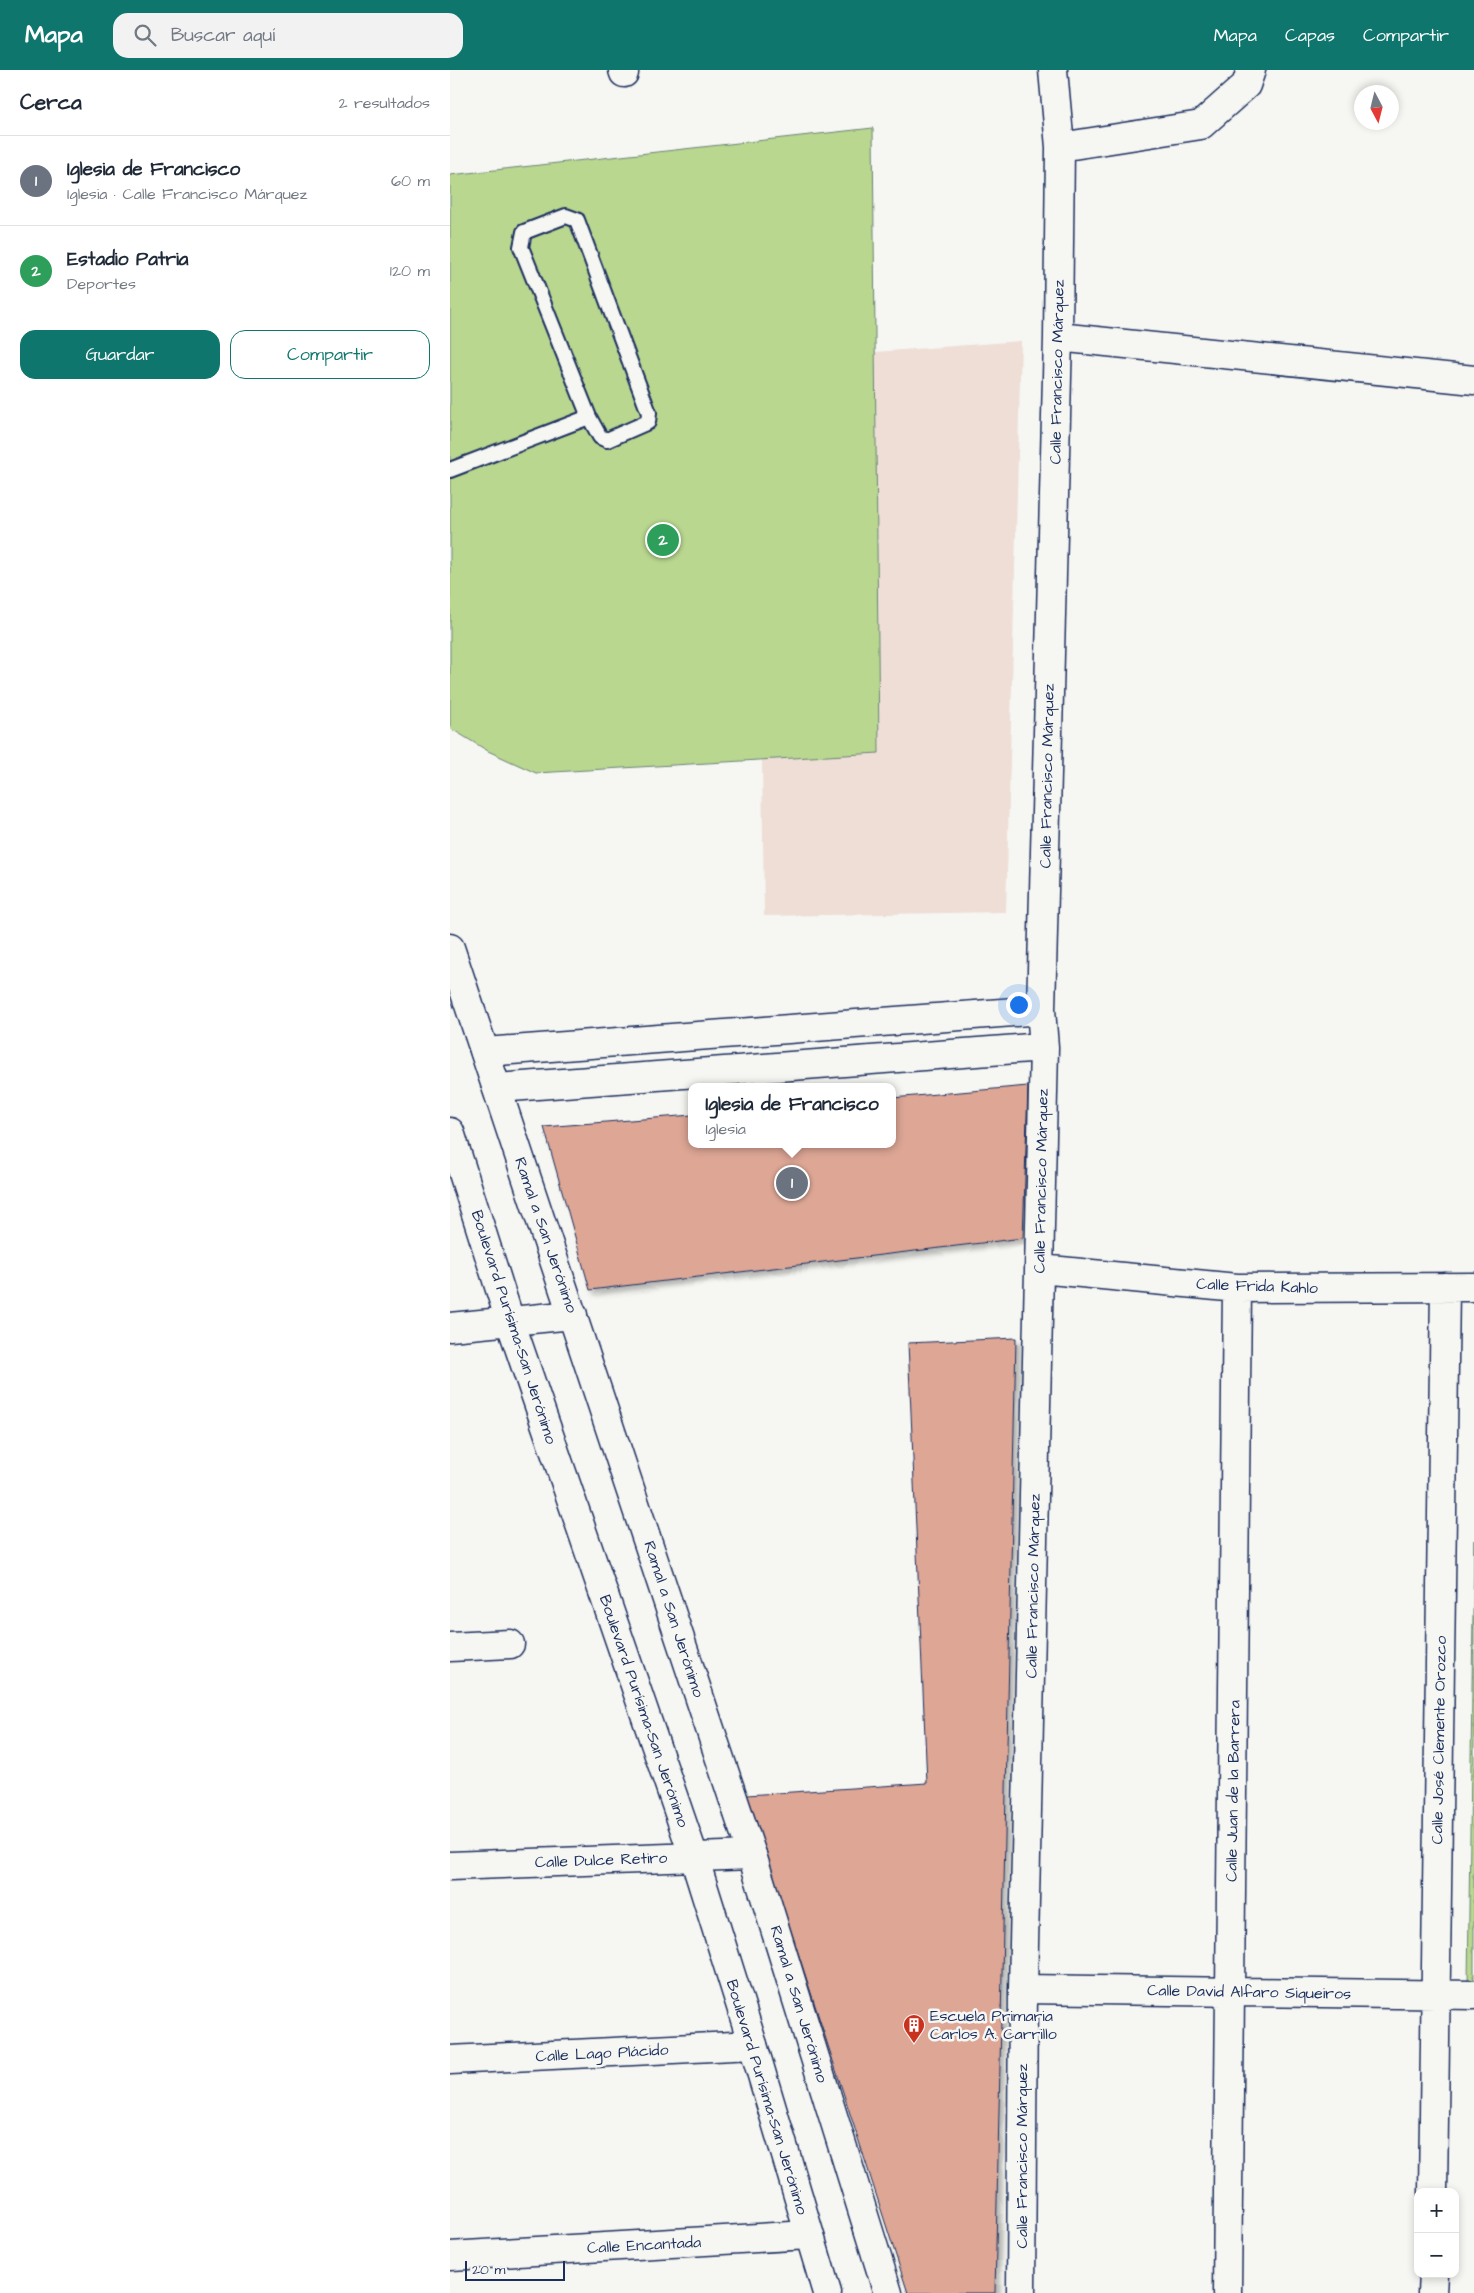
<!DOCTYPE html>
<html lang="es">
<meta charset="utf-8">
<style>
:root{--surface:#fff;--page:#f2f2f3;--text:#1f2937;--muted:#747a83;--line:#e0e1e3;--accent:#0f766e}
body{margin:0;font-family:"Architects Daughter",sans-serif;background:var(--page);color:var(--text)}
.controls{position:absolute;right:15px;bottom:15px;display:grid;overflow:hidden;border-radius:10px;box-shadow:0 2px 8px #0003}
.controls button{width:45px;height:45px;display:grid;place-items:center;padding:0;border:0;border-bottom:1px solid var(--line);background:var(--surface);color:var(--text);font:25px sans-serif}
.compass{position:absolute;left:904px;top:15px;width:45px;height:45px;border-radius:50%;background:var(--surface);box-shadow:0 2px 8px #0003;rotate:173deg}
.scale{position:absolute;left:15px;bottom:12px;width:100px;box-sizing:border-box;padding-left:5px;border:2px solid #1b2f5e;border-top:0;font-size:14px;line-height:18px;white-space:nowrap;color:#1b2f5e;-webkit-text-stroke:4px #f6f6f2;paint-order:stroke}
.you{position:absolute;left:568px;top:934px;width:18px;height:18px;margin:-12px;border:4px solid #fff;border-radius:50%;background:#1a73e8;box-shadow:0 0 0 8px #1a73e833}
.badge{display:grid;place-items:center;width:32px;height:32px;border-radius:50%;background:var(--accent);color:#fff;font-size:16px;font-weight:700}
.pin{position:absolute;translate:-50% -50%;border:2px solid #fff;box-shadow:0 1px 5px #0006}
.popup{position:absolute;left:238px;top:1013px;width:208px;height:65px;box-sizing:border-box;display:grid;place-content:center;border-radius:10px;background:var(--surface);filter:drop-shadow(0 1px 4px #0005);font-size:16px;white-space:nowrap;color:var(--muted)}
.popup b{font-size:19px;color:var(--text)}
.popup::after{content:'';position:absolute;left:50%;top:100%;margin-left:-10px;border:10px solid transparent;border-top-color:var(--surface)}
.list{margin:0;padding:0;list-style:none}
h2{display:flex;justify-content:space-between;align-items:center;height:65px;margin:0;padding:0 20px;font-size:21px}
h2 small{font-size:16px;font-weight:400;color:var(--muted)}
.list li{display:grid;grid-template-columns:32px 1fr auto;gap:15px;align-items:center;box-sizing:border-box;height:90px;padding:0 20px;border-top:1px solid var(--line)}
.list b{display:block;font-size:19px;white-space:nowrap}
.list p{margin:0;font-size:16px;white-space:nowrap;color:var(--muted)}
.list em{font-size:16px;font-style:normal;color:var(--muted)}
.actions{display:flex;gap:10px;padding:15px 20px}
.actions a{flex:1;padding:11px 0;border:1px solid var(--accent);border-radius:15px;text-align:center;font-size:18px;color:var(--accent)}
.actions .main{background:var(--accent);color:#fff}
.icon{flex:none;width:28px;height:28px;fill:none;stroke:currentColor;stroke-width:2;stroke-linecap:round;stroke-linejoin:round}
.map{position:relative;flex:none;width:1024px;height:2223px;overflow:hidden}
header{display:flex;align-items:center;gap:30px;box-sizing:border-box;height:70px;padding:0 25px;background:var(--accent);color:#fff}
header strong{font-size:24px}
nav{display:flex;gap:28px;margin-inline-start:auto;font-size:18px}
.search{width:350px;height:45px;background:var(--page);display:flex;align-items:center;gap:12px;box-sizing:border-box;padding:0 18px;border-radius:15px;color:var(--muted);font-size:19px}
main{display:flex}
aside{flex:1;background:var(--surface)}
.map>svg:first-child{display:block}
.built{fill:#eeded6}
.park{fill:url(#park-tufts);stroke:#6a8376}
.pitch{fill:#b9d78f;stroke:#6a8376}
.building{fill:#dda695;stroke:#1b2f5e;filter:url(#shadow)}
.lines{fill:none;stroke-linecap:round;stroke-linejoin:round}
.service-casing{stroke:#1b2f5e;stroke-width:18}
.minor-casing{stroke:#1b2f5e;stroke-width:31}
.tertiary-casing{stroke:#1b2f5e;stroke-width:31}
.service{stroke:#f6f6f2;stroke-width:14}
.minor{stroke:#f6f6f2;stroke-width:28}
.tertiary{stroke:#f6f6f2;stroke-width:28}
.labels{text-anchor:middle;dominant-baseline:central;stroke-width:5;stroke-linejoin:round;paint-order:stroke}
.street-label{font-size:16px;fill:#1b2f5e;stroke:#f6f6f2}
.poi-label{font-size:16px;fill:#1b2f5e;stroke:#f6f6f2;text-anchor:start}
</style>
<header>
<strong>Mapa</strong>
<div class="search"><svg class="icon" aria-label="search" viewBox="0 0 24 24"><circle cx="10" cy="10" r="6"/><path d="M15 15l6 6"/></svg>Buscar aquí</div>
<nav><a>Mapa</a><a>Capas</a><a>Compartir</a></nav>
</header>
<main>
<aside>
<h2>Cerca<small>2 resultados</small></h2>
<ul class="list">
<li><span class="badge" style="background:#6b7280">1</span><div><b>Iglesia de Francisco</b><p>Iglesia · Calle Francisco Márquez</p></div><em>60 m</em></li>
<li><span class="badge" style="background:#2e9e5b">2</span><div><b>Estadio Patria</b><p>Deportes</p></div><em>120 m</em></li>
</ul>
<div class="actions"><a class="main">Guardar</a><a>Compartir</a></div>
</aside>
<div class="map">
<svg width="1024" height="2223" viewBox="0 0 1024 2223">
<defs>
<pattern id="park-tufts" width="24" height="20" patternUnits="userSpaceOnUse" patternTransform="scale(1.25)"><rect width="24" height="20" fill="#b9d78f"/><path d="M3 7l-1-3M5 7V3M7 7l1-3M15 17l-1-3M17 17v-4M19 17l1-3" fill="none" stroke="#9eb97e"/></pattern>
<filter id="shadow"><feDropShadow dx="4.5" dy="4.5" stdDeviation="2.5" flood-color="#0004"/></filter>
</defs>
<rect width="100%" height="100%" fill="#f6f6f2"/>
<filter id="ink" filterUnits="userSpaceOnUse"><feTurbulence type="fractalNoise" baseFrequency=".02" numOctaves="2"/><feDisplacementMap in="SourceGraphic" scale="10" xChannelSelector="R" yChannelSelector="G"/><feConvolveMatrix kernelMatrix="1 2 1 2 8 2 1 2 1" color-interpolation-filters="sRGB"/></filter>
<g filter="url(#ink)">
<path class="built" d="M571 271 556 842 314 846 312 689 429 683 425 282Z"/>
<path class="park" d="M1024 1470V1914H1018Z"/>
<path class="pitch" d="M423 58 429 683 86 703 38 681 0 658V105Z"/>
<path class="building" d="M578 1016 573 1168 140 1220 94 1057 242 1045V1074H442V1028Z
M566 1268 545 2223H458L297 1725 477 1713 458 1273Z"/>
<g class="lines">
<g class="service-casing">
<path id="service" d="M116 146 127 150 199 343 198 352 157 370 150 367 139 347 71 177 74 162Z
M0 400 139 347"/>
</g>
<g class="minor-casing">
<path id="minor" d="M173 0 174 3
M610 77 751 55 796 15 801 0
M608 267 1024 310
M35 982 591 940
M47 1018 594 977
M590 1199 787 1218 1024 1217
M0 1257 123 1245
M0 1577 60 1574
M0 1796 302 1785
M573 1919 1024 1925
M0 1990 303 1975
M983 2122 995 1217
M0 2186 359 2165
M571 2223 573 1919 594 977 591 940 608 267 610 77 603 0
M777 2223 787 1218
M982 2223 983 2204"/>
</g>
<g class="tertiary-casing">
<path id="tertiary" d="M0 878 302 1785 438 2223
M0 1062 60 1251 244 1787 303 1975 377 2223"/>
</g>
<use href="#service" class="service"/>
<use href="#minor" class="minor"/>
<use href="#tertiary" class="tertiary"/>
</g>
</g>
<defs>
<g id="building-pin" transform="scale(1.125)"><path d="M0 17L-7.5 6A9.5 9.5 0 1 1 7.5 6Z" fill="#c8321e" stroke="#f6f6f2"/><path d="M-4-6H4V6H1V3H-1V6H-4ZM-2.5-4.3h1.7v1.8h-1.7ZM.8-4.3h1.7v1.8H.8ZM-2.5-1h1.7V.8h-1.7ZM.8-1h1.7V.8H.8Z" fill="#fff"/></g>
</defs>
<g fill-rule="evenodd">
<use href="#building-pin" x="464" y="1955"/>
</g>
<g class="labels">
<g class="street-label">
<text transform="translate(607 302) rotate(-89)">Calle Francisco Márquez</text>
<text transform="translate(597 706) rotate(-89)">Calle Francisco Márquez</text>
<text transform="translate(591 1111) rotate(-89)">Calle Francisco Márquez</text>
<text transform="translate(96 1165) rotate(71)">Ramal a San Jerónimo</text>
<text transform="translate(807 1216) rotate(2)">Calle Frida Kahlo</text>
<text transform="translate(64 1257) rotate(72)">Boulevard Purísima-San Jerónimo</text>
<text transform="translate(583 1516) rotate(-89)">Calle Francisco Márquez</text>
<text transform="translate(224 1549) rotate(72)">Ramal a San Jerónimo</text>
<text transform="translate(194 1641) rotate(71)">Boulevard Purísima-San Jerónimo</text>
<text transform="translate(989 1670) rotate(-89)">Calle José Clemente Orozco</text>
<text transform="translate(783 1721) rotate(-89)">Calle Juan de la Barrera</text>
<text transform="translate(151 1790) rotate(-2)">Calle Dulce Retiro</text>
<text transform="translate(799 1922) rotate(1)">Calle David Alfaro Siqueiros</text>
<text transform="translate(349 1934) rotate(73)">Ramal a San Jerónimo</text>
<text transform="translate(152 1983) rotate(-3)">Calle Lago Plácido</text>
<text transform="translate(317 2027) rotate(73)">Boulevard Purísima-San Jerónimo</text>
<text transform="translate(572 2086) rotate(-90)">Calle Francisco Márquez</text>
<text transform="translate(194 2175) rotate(-3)">Calle Encantada</text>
</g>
<g class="poi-label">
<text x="480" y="1946">Escuela Primaria<tspan x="480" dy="18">Carlos A. Carrillo</tspan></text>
</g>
</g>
</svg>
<div class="controls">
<button>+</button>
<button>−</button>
</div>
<svg class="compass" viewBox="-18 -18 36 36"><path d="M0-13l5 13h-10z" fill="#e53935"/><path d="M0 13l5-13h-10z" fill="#747a83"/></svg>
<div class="scale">20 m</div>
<div class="you"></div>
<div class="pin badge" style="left:342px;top:1113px;background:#6b7280">1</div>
<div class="popup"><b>Iglesia de Francisco</b>Iglesia</div>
<div class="pin badge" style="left:213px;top:470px;background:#2e9e5b">2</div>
</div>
</main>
